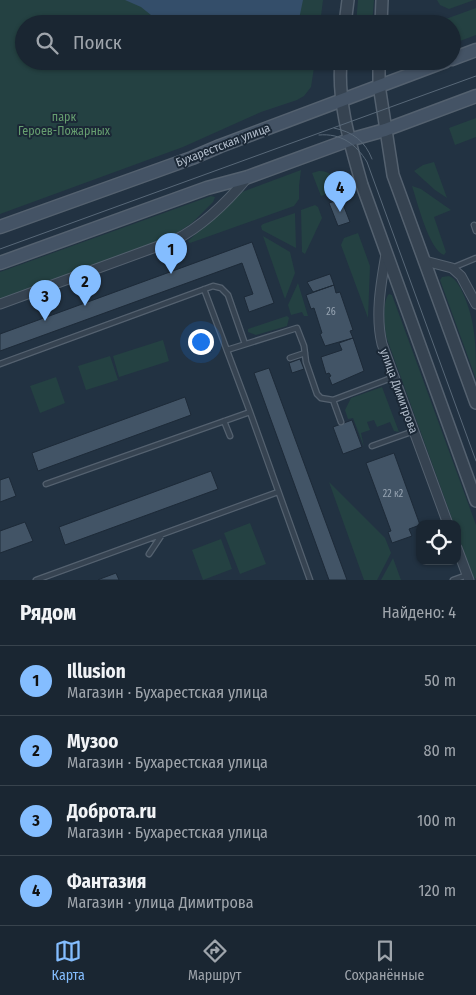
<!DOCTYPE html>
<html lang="ru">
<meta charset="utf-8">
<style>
:root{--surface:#1a2632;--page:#232e3a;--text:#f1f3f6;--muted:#9fa5ac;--line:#38434d;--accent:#84bdff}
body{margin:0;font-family:"Fira Sans Condensed",sans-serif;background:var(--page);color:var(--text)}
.controls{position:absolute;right:15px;bottom:15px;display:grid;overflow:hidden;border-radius:10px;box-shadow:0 1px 4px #0004}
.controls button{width:45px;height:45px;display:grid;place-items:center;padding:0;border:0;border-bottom:1px solid var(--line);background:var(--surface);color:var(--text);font:25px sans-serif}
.you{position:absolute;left:200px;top:341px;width:18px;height:18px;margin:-12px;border:4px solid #fff;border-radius:50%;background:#1a73e8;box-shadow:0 0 0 8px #1a73e833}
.badge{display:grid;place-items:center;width:32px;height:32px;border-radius:50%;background:var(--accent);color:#111;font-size:16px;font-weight:700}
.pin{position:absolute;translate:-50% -41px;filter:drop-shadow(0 1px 2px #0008)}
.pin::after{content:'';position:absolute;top:26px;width:18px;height:15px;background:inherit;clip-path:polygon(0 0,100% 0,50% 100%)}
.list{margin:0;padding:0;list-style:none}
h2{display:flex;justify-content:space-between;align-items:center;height:65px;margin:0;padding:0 20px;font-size:21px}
h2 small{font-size:16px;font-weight:400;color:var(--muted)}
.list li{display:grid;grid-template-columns:32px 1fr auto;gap:15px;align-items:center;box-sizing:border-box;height:70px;padding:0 20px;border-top:1px solid var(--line)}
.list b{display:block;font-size:19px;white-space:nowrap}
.list p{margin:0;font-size:16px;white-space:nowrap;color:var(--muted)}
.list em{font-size:16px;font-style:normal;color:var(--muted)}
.icon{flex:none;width:28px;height:28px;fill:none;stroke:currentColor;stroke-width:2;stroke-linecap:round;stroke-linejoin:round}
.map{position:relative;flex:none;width:476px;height:580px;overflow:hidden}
.search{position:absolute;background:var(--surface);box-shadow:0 1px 4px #0004;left:15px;right:15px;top:15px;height:55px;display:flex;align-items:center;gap:12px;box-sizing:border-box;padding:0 18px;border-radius:28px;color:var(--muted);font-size:19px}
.sheet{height:345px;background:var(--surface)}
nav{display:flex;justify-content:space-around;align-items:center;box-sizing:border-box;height:70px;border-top:1px solid var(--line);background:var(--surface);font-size:14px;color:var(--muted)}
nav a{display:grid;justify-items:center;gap:2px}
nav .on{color:var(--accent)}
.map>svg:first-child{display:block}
.green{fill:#244142}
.water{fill:#344e6a}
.building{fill:#425466;stroke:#1d2a38}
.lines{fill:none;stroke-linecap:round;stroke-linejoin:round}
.service-casing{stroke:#54616f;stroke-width:7}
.minor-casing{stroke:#54616f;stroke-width:11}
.tertiary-casing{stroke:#54616f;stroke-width:14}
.secondary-casing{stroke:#54616f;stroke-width:15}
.service{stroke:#364351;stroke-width:4.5}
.minor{stroke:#364351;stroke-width:9}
.tertiary{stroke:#364351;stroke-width:11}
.secondary{stroke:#445365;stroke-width:12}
.tram{stroke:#586878;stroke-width:1}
.labels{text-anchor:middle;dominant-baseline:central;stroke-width:4;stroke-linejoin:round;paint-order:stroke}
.number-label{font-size:10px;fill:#97a4b2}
.park-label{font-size:12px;fill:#679f70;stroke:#1b2836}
.street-label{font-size:12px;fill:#b3becc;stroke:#1b2836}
</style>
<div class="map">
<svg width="476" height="580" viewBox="0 0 476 580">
<rect width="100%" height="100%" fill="#223242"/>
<path class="green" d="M0 0H323L320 24H24V61H315L311 87 304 96 297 100 261 112 183 147 0 214Z
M358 0H374L372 24H356Z
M437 0H474L449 9 440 5Z
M476 8V35L452 44V24H432Z
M476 118V137L455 145 449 128Z
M434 162 447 198 435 190 414 171 423 165Z
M301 170 299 186V199L294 206 190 243 188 241 242 192Z
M319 171C332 171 336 179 341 189L321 196 312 173Z
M412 186 421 189 451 210 434 217 446 252 444 255C429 250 417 201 412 186Z
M211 196 215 197 213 202 192 223 174 235 0 299V272Z
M315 205 318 207 322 218 305 254 302 252 301 210Z
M295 213 296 248 262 230 261 226 263 224Z
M358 233 370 266 368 318 341 245 344 238Z
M263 236 290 252 295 273 285 299Z
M449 276C455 278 458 284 461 289 476 320 476 345 476 379L440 280 442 277Z
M298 283 308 316H304L302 312 291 315 288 305Z
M389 294 392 295 476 525V578L474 579 457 532V524H454L387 339C384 329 382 301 389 294Z
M287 316 289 318 287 326 256 335 248 332V329Z
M163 340 169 361 119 377 113 356Z
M110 356 118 380 86 390 78 366Z
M56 377 65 403 40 413 30 386Z
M382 387 399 432 394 431 390 422 377 427 374 420 367 422 370 430 361 433 364 447 353 418 348 419 345 410 351 398Z
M329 482 385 538 391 553 377 580H364Z
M250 523 266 564 240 574 224 533Z
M221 539 232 569 203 580 192 550Z
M393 558 401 580H381Z"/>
<path class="water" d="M125 0H303L298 24H172L156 19 141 7Z"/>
<path class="building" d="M341 199 350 222 338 226 329 203Z
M252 242 274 303 249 312 244 297 253 294 242 263 0 351V334Z
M330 274 334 285 313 292 307 282Z
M334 285 336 293 340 292 353 330 350 331 353 338 325 346 320 334 322 333 314 308 311 309 306 295Z
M204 330 212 352 203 355 195 333Z
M353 338 364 371 332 385 329 377 331 376 329 373 326 374 321 357 342 350 339 343Z
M300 359 304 369 292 373 289 363Z
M269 368 347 580H329L254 373Z
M185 397 191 415 38 471 32 453Z
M352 420 362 447 343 454 333 427Z
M394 453 420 525 409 529 412 536 392 543 388 532 391 531 366 463Z
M211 471 218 489 65 545 59 527Z
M9 477 16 496 0 502V480Z
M25 522 33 541 0 553V531Z
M116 573 119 580H98L100 579Z"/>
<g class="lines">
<g class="service-casing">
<path id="service" d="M474 225 476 231
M452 268 476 258
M204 289 250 412 310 580
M227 350 297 328 304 346 306 362 317 394 321 398 333 400 394 377
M290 358 305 353
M0 364 213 286 221 288 228 295 245 344
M333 400 341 422
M224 421 230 436
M372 446 414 431
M46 484 250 412
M149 554 161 536
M36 580 278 492
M453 580 467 575"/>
</g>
<g class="minor-casing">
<path id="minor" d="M386 254C381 283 375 315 382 344L448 524
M425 261 452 268 461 276 476 304
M0 304 175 240C203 226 228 201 248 177
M457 548 469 580"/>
</g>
<g class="tertiary-casing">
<path id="tertiary" d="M345 24 348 0
M381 24 382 0
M341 61C337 103 351 146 362 185L476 501
M379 61V85L393 175 476 403"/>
</g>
<g class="secondary-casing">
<path id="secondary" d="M452 59 476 50
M0 227 192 158 220 146 446 61
M0 263 207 188 248 177 349 140 385 130 476 96"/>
</g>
<use href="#service" class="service"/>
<use href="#minor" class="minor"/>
<use href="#tertiary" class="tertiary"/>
<use href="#secondary" class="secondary"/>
<path class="tram" d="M334 128C353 132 365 141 372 159
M319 135C341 133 356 144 367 162L476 461
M0 249 476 76"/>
</g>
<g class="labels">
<g class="number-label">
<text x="331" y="312">26</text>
<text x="393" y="494">22 к2</text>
</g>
<g class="park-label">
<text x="64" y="117">парк<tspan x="64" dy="14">Героев-Пожарных</tspan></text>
</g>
<g class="street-label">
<text transform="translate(223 145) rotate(-21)">Бухарестская улица</text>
<text transform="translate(399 391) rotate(70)">улица Димитрова</text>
</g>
</g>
</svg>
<div class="controls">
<button><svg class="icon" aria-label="locate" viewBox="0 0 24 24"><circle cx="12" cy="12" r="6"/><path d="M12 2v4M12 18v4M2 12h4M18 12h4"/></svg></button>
</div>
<div class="you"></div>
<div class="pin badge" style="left:171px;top:274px">1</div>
<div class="pin badge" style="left:85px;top:306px">2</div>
<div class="pin badge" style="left:45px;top:321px">3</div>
<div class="pin badge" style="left:340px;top:212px">4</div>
<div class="search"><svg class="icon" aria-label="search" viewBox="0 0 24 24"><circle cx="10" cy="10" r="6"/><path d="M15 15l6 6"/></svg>Поиск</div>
</div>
<section class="sheet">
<h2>Рядом<small>Найдено: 4</small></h2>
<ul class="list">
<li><span class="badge">1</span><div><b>Illusion</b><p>Магазин · Бухарестская улица</p></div><em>50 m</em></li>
<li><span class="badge">2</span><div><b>Музоо</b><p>Магазин · Бухарестская улица</p></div><em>80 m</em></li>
<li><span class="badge">3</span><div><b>Доброта.ru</b><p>Магазин · Бухарестская улица</p></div><em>100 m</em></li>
<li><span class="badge">4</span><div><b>Фантазия</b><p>Магазин · улица Димитрова</p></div><em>120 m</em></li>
</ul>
</section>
<nav>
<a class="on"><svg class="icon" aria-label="map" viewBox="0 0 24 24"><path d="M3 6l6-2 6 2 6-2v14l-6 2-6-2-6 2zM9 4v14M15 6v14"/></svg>Карта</a>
<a><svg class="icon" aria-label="directions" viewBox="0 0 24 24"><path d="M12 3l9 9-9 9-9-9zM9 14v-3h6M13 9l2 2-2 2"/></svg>Маршрут</a>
<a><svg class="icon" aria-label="saved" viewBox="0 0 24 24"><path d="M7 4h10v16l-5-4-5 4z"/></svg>Сохранённые</a>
</nav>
